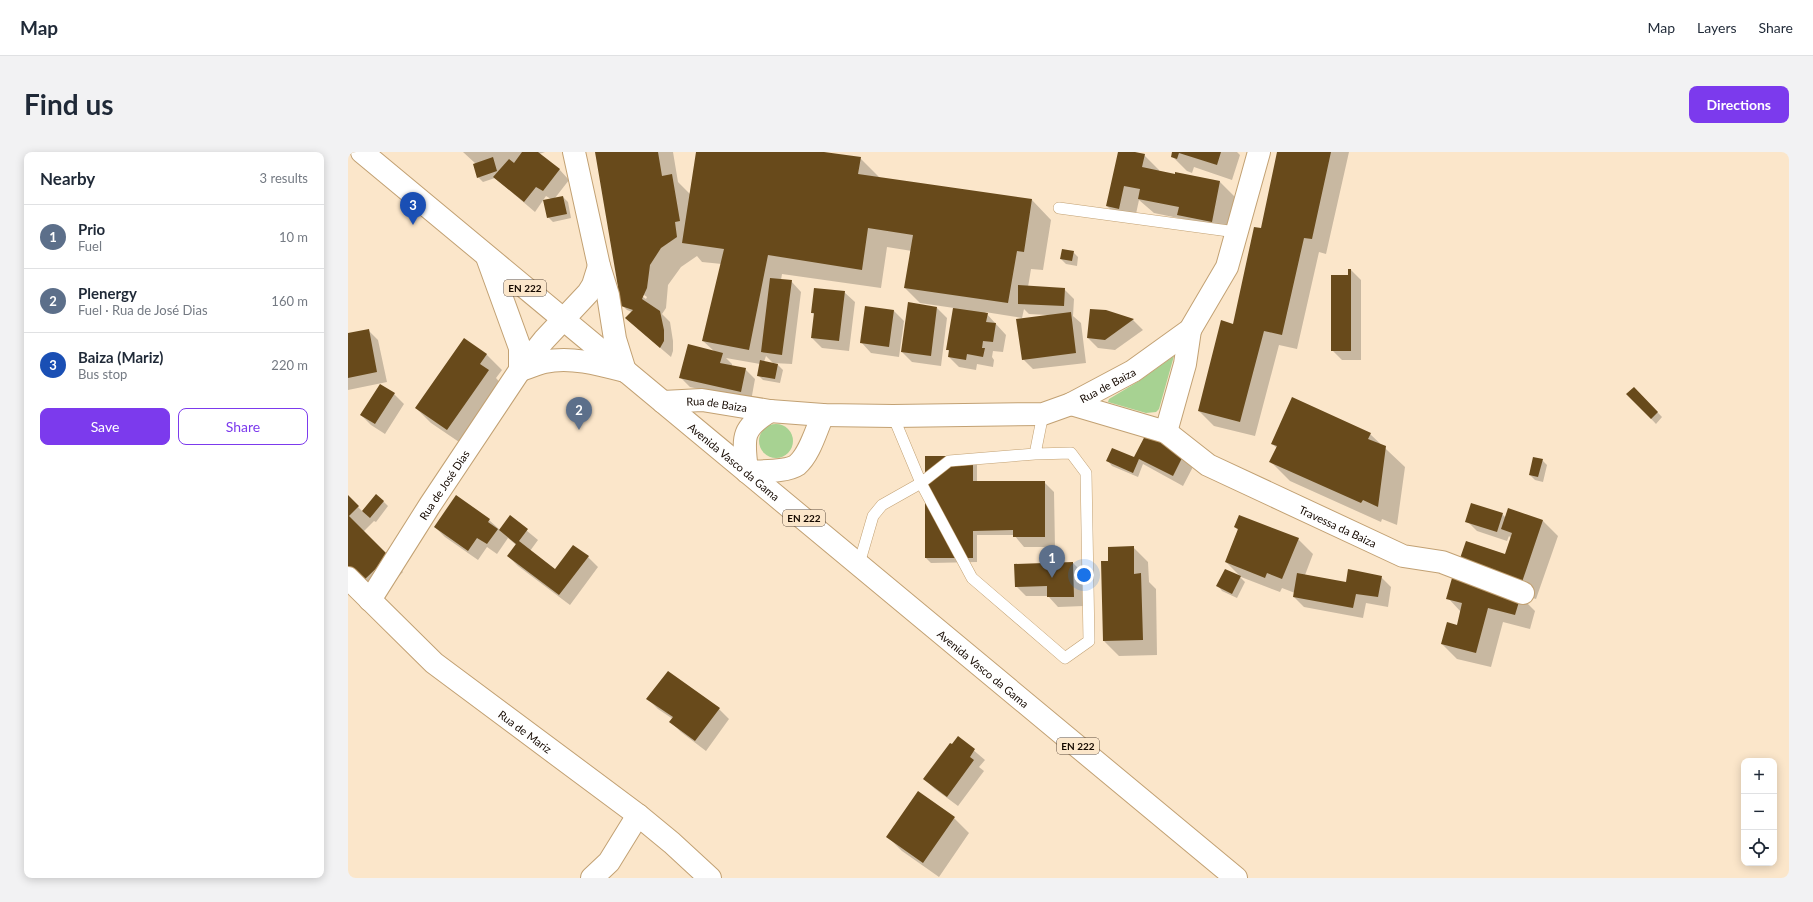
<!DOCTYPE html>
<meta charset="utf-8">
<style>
:root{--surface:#fff;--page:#f2f2f3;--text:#1f2937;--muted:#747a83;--line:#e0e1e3;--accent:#7c3aed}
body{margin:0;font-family:Lato,sans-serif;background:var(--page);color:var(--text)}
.controls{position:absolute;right:12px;bottom:12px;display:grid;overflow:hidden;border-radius:8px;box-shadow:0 2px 10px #0003}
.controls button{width:36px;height:36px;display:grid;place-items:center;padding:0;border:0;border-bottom:1px solid var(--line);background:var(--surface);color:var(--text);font:20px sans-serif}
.you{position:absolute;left:736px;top:423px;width:14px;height:14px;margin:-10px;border:3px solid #fff;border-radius:50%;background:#1a73e8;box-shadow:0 0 0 6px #1a73e833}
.badge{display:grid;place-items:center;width:26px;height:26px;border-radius:50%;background:var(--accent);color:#fff;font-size:13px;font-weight:700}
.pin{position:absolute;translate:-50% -33px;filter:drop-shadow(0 1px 2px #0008)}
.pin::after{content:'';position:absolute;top:21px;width:14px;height:12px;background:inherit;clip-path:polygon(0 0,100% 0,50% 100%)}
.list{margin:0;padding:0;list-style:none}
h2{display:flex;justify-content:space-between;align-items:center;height:52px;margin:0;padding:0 16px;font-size:17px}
h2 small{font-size:13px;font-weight:400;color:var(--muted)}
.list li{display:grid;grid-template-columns:26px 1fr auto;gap:12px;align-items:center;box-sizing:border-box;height:64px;padding:0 16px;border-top:1px solid var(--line)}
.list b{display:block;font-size:15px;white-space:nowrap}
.list p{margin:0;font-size:13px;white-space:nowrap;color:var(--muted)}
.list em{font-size:13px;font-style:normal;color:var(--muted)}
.actions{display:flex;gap:8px;padding:12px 16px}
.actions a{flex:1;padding:9px 0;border:1px solid var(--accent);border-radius:8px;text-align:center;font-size:14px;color:var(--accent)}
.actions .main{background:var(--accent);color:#fff}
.icon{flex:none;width:22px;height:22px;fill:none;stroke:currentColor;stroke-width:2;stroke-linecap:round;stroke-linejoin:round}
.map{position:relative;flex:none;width:1441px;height:726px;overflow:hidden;border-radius:8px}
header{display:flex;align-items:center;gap:24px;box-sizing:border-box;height:56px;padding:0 20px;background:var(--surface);border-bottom:1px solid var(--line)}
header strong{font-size:19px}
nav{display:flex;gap:22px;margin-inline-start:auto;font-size:14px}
.intro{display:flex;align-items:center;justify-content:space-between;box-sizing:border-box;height:96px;padding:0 24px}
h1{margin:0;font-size:28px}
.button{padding:10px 18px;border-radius:8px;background:var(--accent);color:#fff;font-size:14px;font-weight:700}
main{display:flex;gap:24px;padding:0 24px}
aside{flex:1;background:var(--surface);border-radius:8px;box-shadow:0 2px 10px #0003}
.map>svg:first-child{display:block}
.green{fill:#a7d292}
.shadow{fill:#0003;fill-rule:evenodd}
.building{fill:#684a1b}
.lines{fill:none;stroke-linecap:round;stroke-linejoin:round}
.service-casing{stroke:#c2a173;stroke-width:12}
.minor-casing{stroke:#c2a173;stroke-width:24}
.tertiary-casing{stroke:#c2a173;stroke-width:24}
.secondary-casing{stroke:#c2a173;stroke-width:24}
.primary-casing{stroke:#c2a173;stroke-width:24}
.service{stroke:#fff;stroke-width:11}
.minor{stroke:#fff;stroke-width:22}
.tertiary{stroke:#fff;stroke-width:22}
.secondary{stroke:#fff;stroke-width:22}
.primary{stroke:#fff;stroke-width:22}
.labels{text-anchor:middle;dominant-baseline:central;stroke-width:4;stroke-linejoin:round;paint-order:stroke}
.shield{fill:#fbe6ca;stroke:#5a4b3d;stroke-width:1}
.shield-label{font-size:10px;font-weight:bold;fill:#150900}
.street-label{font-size:11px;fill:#150900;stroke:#fbe6ca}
</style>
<header>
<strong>Map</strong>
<nav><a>Map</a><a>Layers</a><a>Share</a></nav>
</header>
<div class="intro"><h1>Find us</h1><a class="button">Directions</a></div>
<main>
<aside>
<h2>Nearby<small>3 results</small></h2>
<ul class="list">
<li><span class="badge" style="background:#5c6f8a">1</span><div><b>Prio</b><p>Fuel</p></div><em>10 m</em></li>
<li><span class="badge" style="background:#5c6f8a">2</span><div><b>Plenergy</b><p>Fuel · Rua de José Dias</p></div><em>160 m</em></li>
<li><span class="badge" style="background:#1a4fb4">3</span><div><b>Baiza (Mariz)</b><p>Bus stop</p></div><em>220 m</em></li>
</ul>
<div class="actions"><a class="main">Save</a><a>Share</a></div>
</aside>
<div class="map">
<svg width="1441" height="726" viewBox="0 0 1441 726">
<rect width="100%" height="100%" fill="#fbe6ca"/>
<path class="green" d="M826 204 811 257 808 260 798 261 760 250 761 247 791 229Z
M411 289a17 17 0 1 1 34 0a17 17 0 1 1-34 0Z"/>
<path class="shadow" d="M115 0H197L191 2 211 17 221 28 207 46 215 45 220 50 223 66 205 70 200 65 203 47 198 44 187 60 147 26 135 30 130 25 128 12Z
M248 0H325L330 30 342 42 349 0H469L512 6 532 26 684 48 703 68 695 118 683 117 680 135 716 137 726 147 725 164 733 171 738 211 685 217 675 207 699 163 681 162 676 157 674 166 637 160 658 183 655 200 645 199 644 205 646 208 645 215 629 212 628 218 611 215 601 205 602 200 599 197 606 156 572 151 557 136 564 99 539 95 533 136 434 122 433 128 443 129 453 140 444 212 425 211 418 204 416 210 430 213 435 218 432 231 415 228 410 223 412 212 378 206 384 212V214L397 217 407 227 403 249 342 235 332 225 366 199 355 189 374 112 354 110 349 104 333 115 320 133 318 156 314 162 322 170 325 189V199L323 205 289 176 284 160 279 158 274 153ZM286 136 299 145 298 147 286 139Z
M771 0H782L796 3 811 18V20L828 23V21L872 30 887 45 878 85 845 78 835 67 806 61 791 48 786 71 774 69 759 54Z
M824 0H889L892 3 884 28 846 15 844 21 839 19 824 4Z
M930 0H1001L978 102 971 100 949 197 931 193 907 284 866 274 851 259 886 173 914 78Z
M725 100 730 105 729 114 718 112 713 107Z
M1003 118 1013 128V208H994L984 198Z
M496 140 507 150 501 199 474 196 464 186 467 163 464 161Z
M518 155 546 159 556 169 551 205 523 201 513 190Z
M589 156 599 166 593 214 564 210 554 200Z
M758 159 785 168 795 178 767 198 750 196 740 186Z
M20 178 30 188 39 230 0 238V182Z
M116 187 139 203 154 218 148 226 155 234 114 292 83 271 68 256Z
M1286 236 1314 265 1308 272 1280 242Z
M46 242 56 252 37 282 23 273 13 263Z
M799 282 847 311 835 334 795 312 790 325 764 314 760 309 765 297 791 308 787 304Z
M1022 282 1057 315 1049 373 1034 367 1033 370 942 329 923 310 929 296 924 292Z
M578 305 629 310V330H696L706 340 707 395H676L666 383H629V410L583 411 578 406Z
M1194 308 1199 313 1195 330 1187 328 1182 323Z
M0 345 15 360 35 349 40 354 28 370 26 369 15 380 55 420 31 443 0 412Z
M1161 358 1195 369 1210 384 1188 447 1126 426 1158 403 1163 386 1161 384 1159 389 1129 379 1119 369 1154 362 1158 366Z
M162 365 190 388 182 399 207 418 240 405 250 415 222 453 170 414 160 404 168 393 160 386 149 402 139 395 130 408 97 385 87 375 141 368 152 378Z
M887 375 950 387 965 402 957 423 999 431 1033 425 1043 435 1040 455 1018 451 1015 466 956 455 946 445 947 441 934 436 932 440 893 425 878 410 890 378Z
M785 395 800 410 801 430 808 437 809 503 771 504 756 489 761 410Z
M725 411 735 421 736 454 710 455 700 444H678L668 434Z
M892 425 897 430 889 446 874 439 870 434Z
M1172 444 1187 459 1182 477 1155 470 1143 515 1109 507 1094 492 1109 474 1113 460 1100 446Z
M300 547 371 557 381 567 358 599 333 580 323 570 325 567 310 557Z
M610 585 637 608 631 615 636 619 610 654 587 637 576 627Z
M606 666 621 681 591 725 554 699 539 684Z"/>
<path class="building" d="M174 0H190L212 17 195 39 188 35 176 50 145 25 161 7 166 11Z
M247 0H310L314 24 324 22 332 69 327 70 329 85 313 96 302 113 299 136 294 147 312 159 316 178V189L312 196 277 166 285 158 273 154 270 148 269 142 270 135Z
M348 0H476L513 5 510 22 684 47 676 100 669 99 660 151 556 136 565 83 520 76 514 118 420 103 401 198 354 189 376 97 334 91Z
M770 0H787L797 2 794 15 827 22V20L872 29 864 70 829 63 831 55 790 47 792 37 776 34 771 57 758 54Z
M824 0H873L869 13 831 1 829 7 823 5Z
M929 0H983L964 87 956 86 934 183 916 179 892 270 850 259 873 168 885 172 906 75 913 76Z
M145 5 149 19 129 26 125 12Z
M215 44 219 62 199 66 195 48Z
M714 97 726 99 724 109 712 107Z
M1000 117H1003V199H983V123H1000Z
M422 126 444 128 434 203 413 200Z
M670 133 717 136 716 154 670 152Z
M466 136 497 139 491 189 463 186 466 161H463Z
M560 150 589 155 583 204 553 200Z
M517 154 546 158 541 195 512 191Z
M605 156 640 161 638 170 648 171 645 190 635 189 634 196H637L635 205 619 202 618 208 600 205 601 198H598Z
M742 157 758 158 786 167 757 188 739 186Z
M723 160 728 201 674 208 668 167Z
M21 177 29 220 0 226V181Z
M116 186 139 202 132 212 141 218 99 278 67 256Z
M340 192 375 201 372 211 398 216 393 240 331 226Z
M412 208 430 212 427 227 409 224Z
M32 232 47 241 27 272 12 263Z
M1286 235 1310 260 1303 267 1278 242Z
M944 245 1023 281 1020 287 1038 294 1030 355 1015 348 1013 351 921 310 929 294 923 292Z
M799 280 837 300 825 324 791 307 785 321 758 309 764 296 786 305Z
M577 304H625V329H697V385H665V378L625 379V406H577Z
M1185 305 1195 307 1190 325 1181 323Z
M28 342 36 349 22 366 14 359Z
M0 343 11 354 1 364 41 404 15 429 0 414Z
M108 343 142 367 140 370 150 377 139 392 129 386 120 399 86 375Z
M1123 351 1155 361 1149 380 1117 370Z
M1160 356 1195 368 1173 433 1110 412 1118 389 1157 402 1164 381 1153 377Z
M162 363 180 377 171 389 207 417 225 393 241 404 211 443 159 404 168 392 151 378Z
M891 363 951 386 934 427 919 421 917 426 877 410 890 377 886 375Z
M786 394V422L793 421 795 488 755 489 753 409H760V395Z
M725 410 726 445H699V434L667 435 666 412Z
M877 417 893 424 884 442 868 434Z
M1000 417 1034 424 1030 445 1008 442 1005 456 945 445 949 421 998 430Z
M1104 426 1173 443 1167 463 1140 456 1128 501 1093 492 1099 470 1109 473 1114 451 1098 447Z
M320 519 372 556 347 589 321 570 325 565 298 547Z
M610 584 627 597 622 605 626 608 599 645 575 627 602 591 604 592Z
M570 639 607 665 575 711 538 685Z"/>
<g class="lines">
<g class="service-casing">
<path id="service" d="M711 56 888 80
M545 264 573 331 624 426 717 506 741 489 738 321 723 301 687 302
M511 412 525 364 534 353 573 331 601 309 687 302 695 262"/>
</g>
<g class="minor-casing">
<g id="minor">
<path d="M226 0 251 114 260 143 267 187 277 219"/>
<path d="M139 105 172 196V218C180 216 188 212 196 210 222 204 251 212 277 219"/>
<path id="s1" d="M723 252 818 280 860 313 1055 404 1094 410 1175 441"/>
<path d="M818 280 837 212 842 178"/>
<path id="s2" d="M22 448 82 353 172 218 196 188 240 141 245 133 251 114"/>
<path d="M244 726 261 710 290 663"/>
</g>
</g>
<g class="tertiary-casing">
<g id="tertiary">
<path id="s3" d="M315 250 354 248 422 259 475 263 545 264 695 262 723 252 785 219 842 178 879 115 911 0"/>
<path d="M422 259C391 278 396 287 399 320 412 319 439 320 449 313 462 302 468 278 475 263"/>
</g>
</g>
<g class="secondary-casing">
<g id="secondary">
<path id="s4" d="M0 426 86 511 290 663 324 691 362 726"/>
</g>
</g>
<g class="primary-casing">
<g id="primary">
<path id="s5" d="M14 0 888 726"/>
</g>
</g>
<use href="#service" class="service"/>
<use href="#minor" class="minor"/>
<use href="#tertiary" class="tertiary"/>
<use href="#secondary" class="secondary"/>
<use href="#primary" class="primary"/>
</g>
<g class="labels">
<g class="shield">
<rect x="156" y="128" width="42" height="16" rx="3"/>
<rect x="435" y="358" width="42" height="16" rx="3"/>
<rect x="709" y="586" width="42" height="16" rx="3"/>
</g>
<g class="shield-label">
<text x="177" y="136">EN 222</text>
<text x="456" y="366">EN 222</text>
<text x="730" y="594">EN 222</text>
</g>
<g class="street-label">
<text stroke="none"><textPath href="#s3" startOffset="452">Rua de Baiza</textPath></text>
<text stroke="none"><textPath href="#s3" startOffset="54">Rua de Baiza</textPath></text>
<text stroke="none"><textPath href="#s5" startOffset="484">Avenida Vasco da Gama</textPath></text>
<text stroke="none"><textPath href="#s2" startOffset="137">Rua de José Dias</textPath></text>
<text stroke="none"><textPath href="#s1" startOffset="296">Travessa da Baiza</textPath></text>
<text stroke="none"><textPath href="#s5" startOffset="808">Avenida Vasco da Gama</textPath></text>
<text stroke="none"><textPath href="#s4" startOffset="235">Rua de Mariz</textPath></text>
</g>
</g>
</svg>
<div class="controls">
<button>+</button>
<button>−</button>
<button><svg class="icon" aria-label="locate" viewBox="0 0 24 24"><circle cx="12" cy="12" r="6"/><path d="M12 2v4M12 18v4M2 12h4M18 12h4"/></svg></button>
</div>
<div class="you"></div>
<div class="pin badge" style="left:704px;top:426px;background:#5c6f8a">1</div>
<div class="pin badge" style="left:231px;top:278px;background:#5c6f8a">2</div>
<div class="pin badge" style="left:65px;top:73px;background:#1a4fb4">3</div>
</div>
</main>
